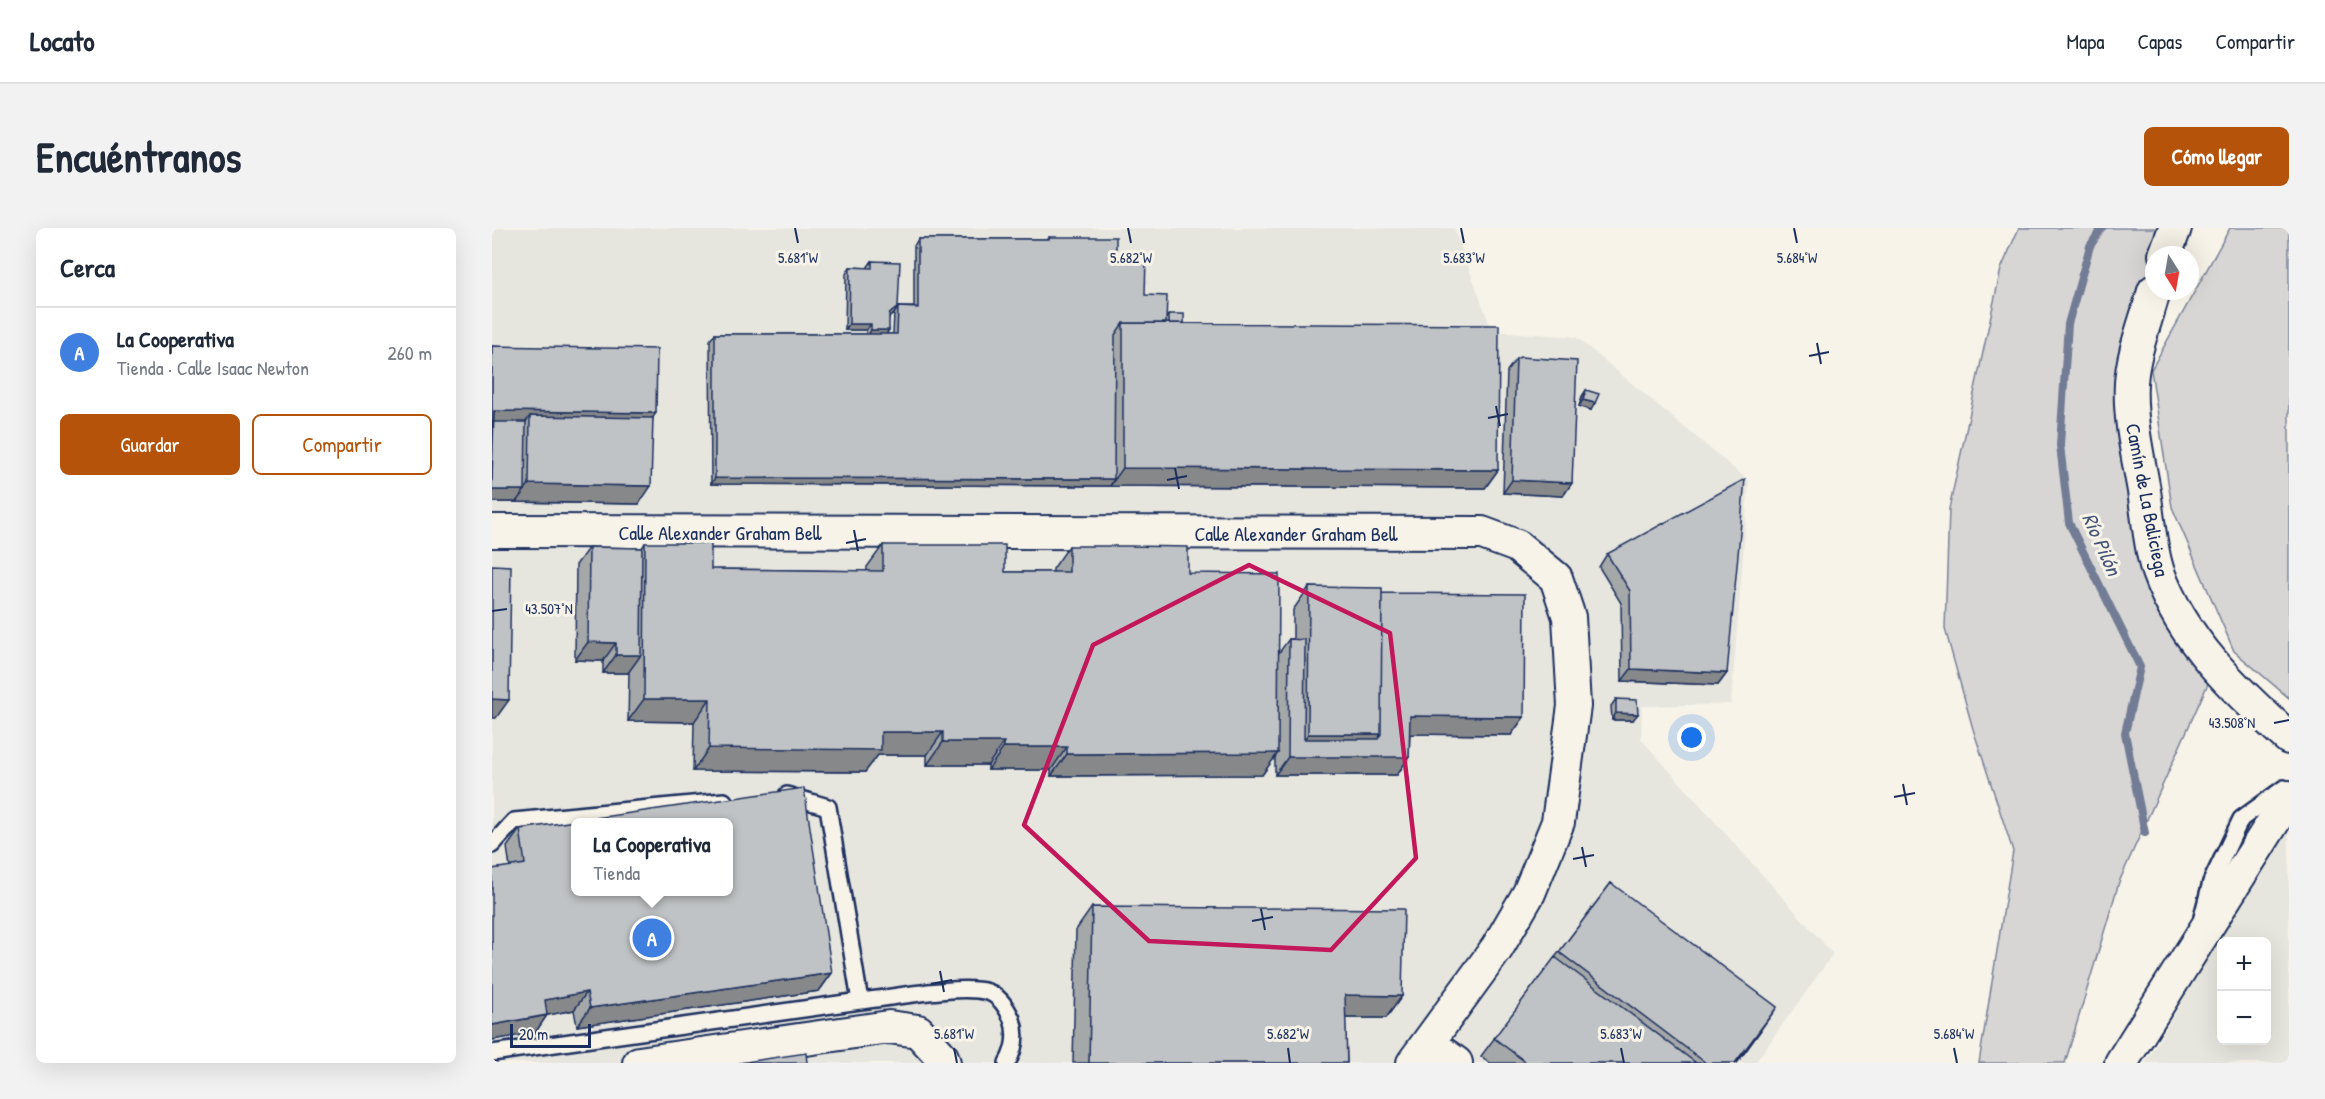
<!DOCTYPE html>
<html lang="es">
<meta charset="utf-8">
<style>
:root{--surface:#fff;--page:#f2f2f3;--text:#1f2937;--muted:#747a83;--line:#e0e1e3;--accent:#b45309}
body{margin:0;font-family:"Patrick Hand",sans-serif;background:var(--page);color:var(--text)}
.controls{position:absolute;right:18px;bottom:18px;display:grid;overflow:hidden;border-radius:9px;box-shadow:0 6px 24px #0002}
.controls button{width:54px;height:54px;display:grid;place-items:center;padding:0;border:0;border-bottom:2px solid var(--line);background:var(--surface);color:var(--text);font:30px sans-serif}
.compass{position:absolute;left:1653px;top:18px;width:54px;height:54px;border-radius:50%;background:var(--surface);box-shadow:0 6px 24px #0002;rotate:169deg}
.scale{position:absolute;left:18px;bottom:15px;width:81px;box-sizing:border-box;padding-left:6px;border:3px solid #1b2f5e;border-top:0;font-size:16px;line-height:21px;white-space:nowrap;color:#1b2f5e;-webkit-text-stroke:4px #f7f3e8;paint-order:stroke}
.you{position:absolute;left:1200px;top:510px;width:21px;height:21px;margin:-15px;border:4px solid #fff;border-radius:50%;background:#1a73e8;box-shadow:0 0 0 9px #1a73e833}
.badge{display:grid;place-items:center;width:39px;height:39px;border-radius:50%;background:var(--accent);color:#fff;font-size:20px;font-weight:700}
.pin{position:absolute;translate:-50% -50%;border:3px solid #fff;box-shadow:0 2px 6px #0006}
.popup{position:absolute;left:79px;top:590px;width:162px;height:78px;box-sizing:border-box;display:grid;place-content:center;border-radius:9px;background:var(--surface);filter:drop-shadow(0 2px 4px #0005);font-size:20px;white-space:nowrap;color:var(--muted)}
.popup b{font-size:22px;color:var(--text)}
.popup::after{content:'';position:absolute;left:50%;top:100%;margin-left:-12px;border:12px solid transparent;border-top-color:var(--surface)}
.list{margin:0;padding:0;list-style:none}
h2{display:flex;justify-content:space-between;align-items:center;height:78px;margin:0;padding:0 24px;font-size:26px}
h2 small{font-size:20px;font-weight:400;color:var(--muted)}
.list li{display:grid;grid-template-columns:39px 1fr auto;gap:18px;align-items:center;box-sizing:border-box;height:90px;padding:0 24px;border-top:2px solid var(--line)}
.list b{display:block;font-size:22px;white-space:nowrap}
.list p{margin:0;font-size:20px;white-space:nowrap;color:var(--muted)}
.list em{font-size:20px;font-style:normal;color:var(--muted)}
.actions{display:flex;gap:12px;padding:18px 24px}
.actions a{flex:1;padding:14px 0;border:2px solid var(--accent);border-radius:9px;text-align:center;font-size:21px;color:var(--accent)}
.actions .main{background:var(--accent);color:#fff}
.map{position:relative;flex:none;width:1797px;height:835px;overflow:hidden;border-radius:9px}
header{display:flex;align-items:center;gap:36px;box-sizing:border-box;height:84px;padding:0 30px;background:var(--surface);border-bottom:2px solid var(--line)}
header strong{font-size:28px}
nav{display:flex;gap:33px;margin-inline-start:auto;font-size:21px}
.intro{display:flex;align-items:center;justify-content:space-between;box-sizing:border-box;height:144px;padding:0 36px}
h1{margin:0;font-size:42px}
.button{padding:15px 27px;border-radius:9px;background:var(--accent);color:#fff;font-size:21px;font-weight:700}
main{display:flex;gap:36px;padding:0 36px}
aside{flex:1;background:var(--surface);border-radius:9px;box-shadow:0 6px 24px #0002}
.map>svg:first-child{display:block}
.built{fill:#e6e5de;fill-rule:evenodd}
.green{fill:#d7d6d4;stroke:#798299;stroke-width:1.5}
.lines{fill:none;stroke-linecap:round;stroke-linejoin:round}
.stream{stroke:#727c95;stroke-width:8}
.lane-casing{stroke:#1b2f5e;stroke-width:20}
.street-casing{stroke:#1b2f5e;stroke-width:36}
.lane{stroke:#f7f3e8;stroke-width:15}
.street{stroke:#f7f3e8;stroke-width:32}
.wall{fill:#a5a8a9;stroke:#1b2f5e;stroke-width:1.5}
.shaded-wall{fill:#86888a;stroke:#1b2f5e;stroke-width:1.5}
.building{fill:#c0c3c5;stroke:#1b2f5e;stroke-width:1.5;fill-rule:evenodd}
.marked{fill:none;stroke:#c2185b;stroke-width:4.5;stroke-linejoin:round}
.ticks{fill:none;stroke:#1b2f5e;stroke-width:2}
.labels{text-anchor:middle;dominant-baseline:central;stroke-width:6;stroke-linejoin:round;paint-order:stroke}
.street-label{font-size:20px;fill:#1b2f5e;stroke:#f7f3e8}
.water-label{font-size:21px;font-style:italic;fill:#465679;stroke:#f7f3e8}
.ticks-label{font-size:15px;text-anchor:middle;fill:#1b2f5e;stroke:#f7f3e8;stroke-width:6;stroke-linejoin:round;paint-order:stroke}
</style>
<header>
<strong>Locato</strong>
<nav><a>Mapa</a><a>Capas</a><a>Compartir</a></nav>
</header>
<div class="intro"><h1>Encuéntranos</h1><a class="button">Cómo llegar</a></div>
<main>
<aside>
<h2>Cerca<small></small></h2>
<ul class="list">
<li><span class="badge" style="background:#3f7fe0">A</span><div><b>La Cooperativa</b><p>Tienda · Calle Isaac Newton</p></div><em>260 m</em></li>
</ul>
<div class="actions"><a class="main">Guardar</a><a>Compartir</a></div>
</aside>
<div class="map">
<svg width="1797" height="835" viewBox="0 0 1797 835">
<rect width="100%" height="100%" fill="#f7f3e8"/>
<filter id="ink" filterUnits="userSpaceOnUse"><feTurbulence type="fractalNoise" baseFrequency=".0167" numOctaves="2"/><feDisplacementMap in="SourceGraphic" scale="12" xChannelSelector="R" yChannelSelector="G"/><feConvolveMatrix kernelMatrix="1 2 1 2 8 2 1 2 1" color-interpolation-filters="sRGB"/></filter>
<g filter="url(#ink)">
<path class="built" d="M0 0H962L1000 103 1084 109 1257 253 1239 476 1150 478 1149 511 1341 726 1263 835H0ZM84 594H237V664H84Z
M1797 597V835H1653ZM1730 714H1774V812H1730Z"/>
<path class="green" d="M1527 0H1684L1662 27V63L1642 136 1666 343 1723 440 1627 654 1573 835H1487L1521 623 1481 501 1453 401 1457 281 1509 41Z
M1738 0H1797V470L1742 423 1680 279 1659 142Z"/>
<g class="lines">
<path class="stream" d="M1610 0 1598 18 1576 96 1568 217 1577 295 1648 439 1633 505 1653 605"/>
<g class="lane-casing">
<path id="lane" d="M0 617 22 593 232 573
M1710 689 1719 654 1749 591 1792 560
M368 773C399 770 469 756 496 764 508 768 515 780 520 791 525 806 523 821 515 835
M0 825 368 773 336 579 295 567"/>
</g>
<g class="street-casing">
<path id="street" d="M1673 27 1683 0
M1662 63C1654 93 1641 124 1639 155 1637 191 1646 228 1652 263 1656 288 1658 321 1666 344 1691 413 1744 463 1797 510
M0 303 990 305 1025 318 1064 350 1077 389 1082 478 1066 594 1037 665 1005 720 921 835
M936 815 964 835
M147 835 397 799 426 803 450 829 452 835
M1629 835 1797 569"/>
</g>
<use href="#lane" class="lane"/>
<use href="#street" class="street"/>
</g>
<path class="wall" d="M557 9 624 29 653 67 674 90 677 86 692 95 1006 242 993 260 219 256 218 112 223 106H374V102H353L354 46 358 39 375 40 380 33 406 79 402 86 397 89 394 106H401L402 86 406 79H422V18L426 11H555Z
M0 118 161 190 147 276 0 274Z
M1024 131 1080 255 1071 268 1011 265 1015 143Z
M1094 162 1099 182 1087 178 1090 168Z
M153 315 219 341 375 343V339L391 317 513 344H561V341L577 318 696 345 786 426 797 411H801V382L817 359 890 365 1032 489 1019 507 918 506 917 529 905 547H783V528L770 547 559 548V542H496V537H435V527H386L373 544 201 543 202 494 136 493 137 445H111V433L83 432 84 337 97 319 150 320Z
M1115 326 1235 445 1226 457 1130 453 1129 375 1107 339Z
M1124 471 1141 492H1120L1119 478Z
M28 601 340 745 327 763 85 798 82 782 55 787 43 805 15 619Z
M1119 655 1269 802 1245 835H998L989 828Z
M600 679 910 768 894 790H853L855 835H581L584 702Z"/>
<path class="shaded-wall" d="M406 79 402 86 393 92 397 86Z
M357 96H379L374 102H353Z
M379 102H397L393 108 375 109Z
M1091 172 1103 175 1099 182 1087 178Z
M2 183 164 185 148 208 38 188 25 206H0Z
M631 240 1006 242 993 260 618 258Z
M223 250 622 251 618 258 219 256Z
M1020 252 1080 255 1071 268 1011 265Z
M37 256 159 258 147 276 24 274Z
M0 262H33L24 274H0Z
M96 414 124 415 111 433 83 432Z
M124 427H149L136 445H111Z
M1139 441 1235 445 1226 457 1130 453Z
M0 471 17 472 4 490H0Z
M152 471H218L202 494 136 493Z
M1124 485 1146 486 1141 492H1120Z
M918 488 1032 489 1019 507 905 506Z
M389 504H451L435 527H386L373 544 201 543 217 520Z
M816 506H889L917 529 905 547H783L796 529H800Z
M451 514H512L496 537H435Z
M512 519H575L559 542H496Z
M786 525 770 547 559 548 575 526Z
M340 745 327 763 85 798 98 780Z
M95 764 82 782 41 790 53 772Z
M853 767 910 768 894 790H837Z
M1285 779 1245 835H1243Z
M55 787 43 805 0 812V797Z"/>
<path class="building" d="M557 9H624V29L654 30 653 67 675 68 674 95H631L623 107 622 251 223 250V106H405L406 79 426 80V11H557Z
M380 33 408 34 406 79 397 86V102H379V96H357L358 39 380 40Z
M677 86H692V95H677Z
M631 95 1007 97 1006 242 631 240Z
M0 118 165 121 164 185 2 183 0 251Z
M1028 129 1085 133 1080 255 1020 252 1024 131Z
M1094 162 1107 166 1103 175 1091 172Z
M38 188 161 190 159 258 37 256Z
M1 194H34L33 262H0Z
M1253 251 1235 445 1139 441 1138 363 1115 326Z
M153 315H219V341L391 343V317H513V344H577V318H637L696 319V345L787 346 786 525 575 526V519H512V514H451V504H389V522L217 520 218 471H152Z
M97 319 150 320 149 427H124V415L96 414Z
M0 337 19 338 17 472 0 471Z
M817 359 890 360 889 506H816Z
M890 365 1033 366 1032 489 918 488 917 529H796L797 411 813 412 812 511H886L889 506Z
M1124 471 1145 472 1146 486 1124 485Z
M312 560 340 745 98 780 95 764 53 772 55 787 0 797V641L33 636 28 601ZM84 594H237V663H84Z
M1119 655 1285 779 1243 835H1214L1067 724Z
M600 679 912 681 910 768 853 767 855 835H597Z
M1063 729 1204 835H1035L1002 810Z
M314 825 315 835H247Z"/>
</g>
<path class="marked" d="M757 337 898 405 924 630 839 722 657 713 532 597 601 417Z"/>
<path class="ticks" d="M303 0 306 15M636 0 639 15M969 0 972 15M1302 0 1305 15M1325 115 1329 136M1317 128 1337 124M1004 178 1008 198M996 190 1016 186M683 240 687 261M675 252 695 248M362 302 366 323M354 315 374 311M0 383 15 381M1782 495 1797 492M1411 556 1415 577M1402 569 1423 565M1090 619 1094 639M1081 631 1102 627M769 681 773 702M760 693 781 689M448 743 452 764M439 756 460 752M462 820 465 835M796 820 798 835M1129 820 1132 835M1462 820 1465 835"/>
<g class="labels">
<g class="street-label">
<text transform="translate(1656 272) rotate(79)">Camín de La Baliciega</text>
<text x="228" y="304">Calle Alexander Graham Bell</text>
<text x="804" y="305">Calle Alexander Graham Bell</text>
</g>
<g class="water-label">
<text transform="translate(1610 316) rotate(66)">Río Pilón</text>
</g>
</g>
<g class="ticks-label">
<text x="306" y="35">5.681°W</text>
<text x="639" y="35">5.682°W</text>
<text x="972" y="35">5.683°W</text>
<text x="1305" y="35">5.684°W</text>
<text x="57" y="386">43.507°N</text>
<text x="1740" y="500">43.508°N</text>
<text x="462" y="811">5.681°W</text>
<text x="796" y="811">5.682°W</text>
<text x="1129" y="811">5.683°W</text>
<text x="1462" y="811">5.684°W</text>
</g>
</svg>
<div class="controls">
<button>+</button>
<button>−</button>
</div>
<svg class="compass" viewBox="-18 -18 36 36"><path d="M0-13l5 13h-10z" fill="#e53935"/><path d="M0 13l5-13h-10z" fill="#747a83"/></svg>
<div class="scale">20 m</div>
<div class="you"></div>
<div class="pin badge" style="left:160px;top:710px;background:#3f7fe0">A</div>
<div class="popup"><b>La Cooperativa</b>Tienda</div>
</div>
</main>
